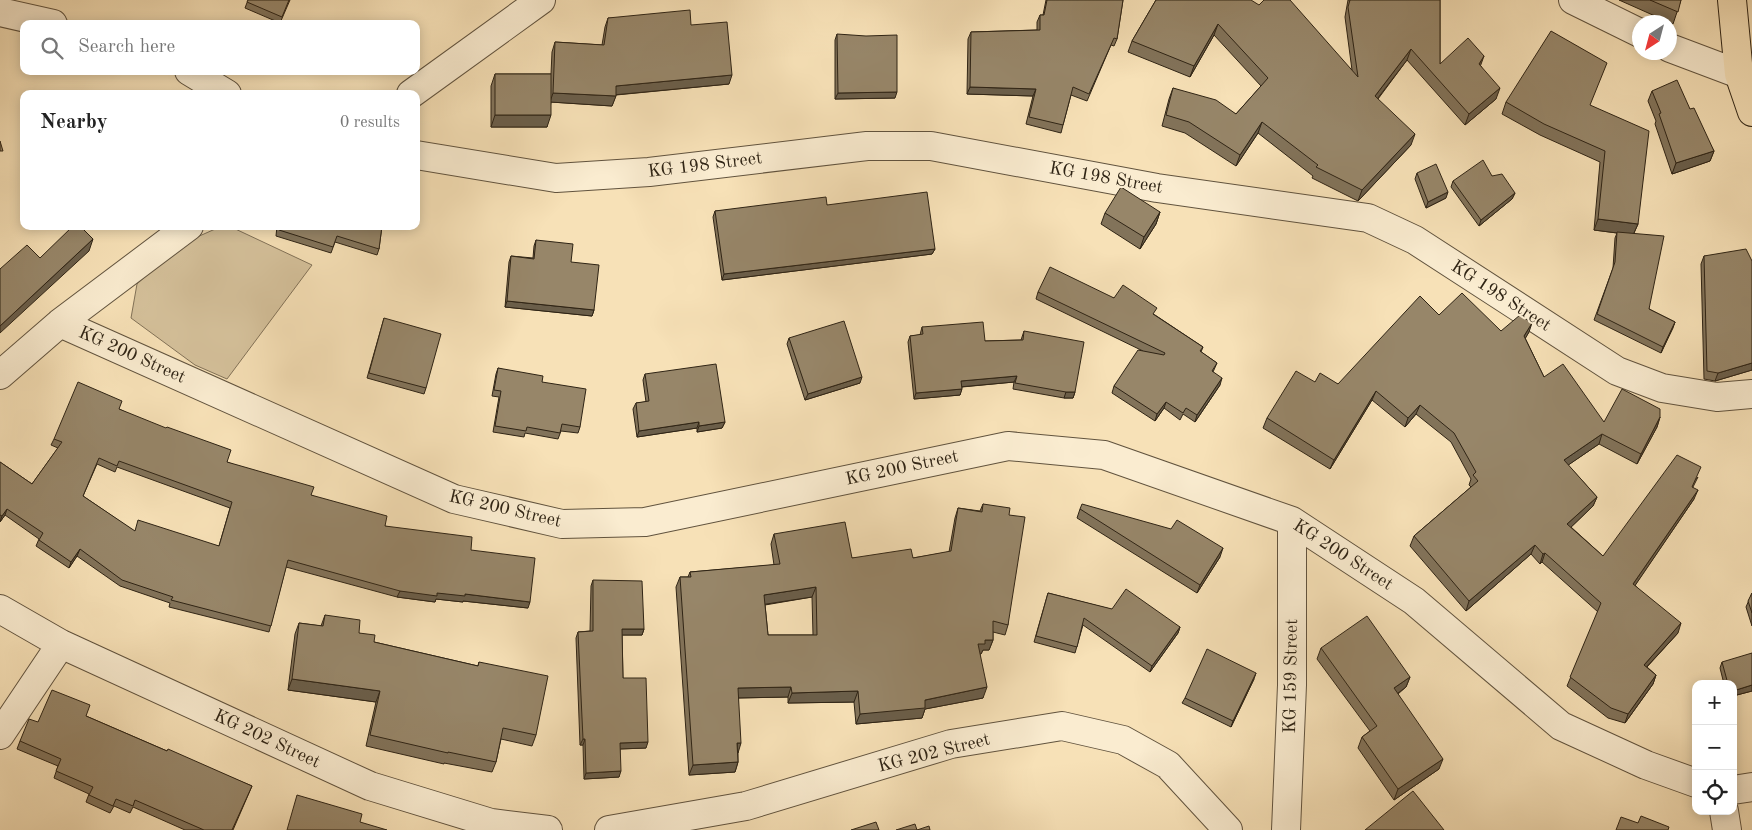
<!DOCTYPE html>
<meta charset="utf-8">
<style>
:root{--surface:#fff;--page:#f2f2f2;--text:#222;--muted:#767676;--line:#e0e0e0}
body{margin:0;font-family:"Old Standard TT",serif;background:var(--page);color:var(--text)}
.controls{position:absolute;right:15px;bottom:15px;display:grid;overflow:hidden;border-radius:10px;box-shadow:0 2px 12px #0003}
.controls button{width:45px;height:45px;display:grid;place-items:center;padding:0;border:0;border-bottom:1px solid var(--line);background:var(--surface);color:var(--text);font:25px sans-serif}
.compass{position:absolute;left:1632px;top:15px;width:45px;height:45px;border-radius:50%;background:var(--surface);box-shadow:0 2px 12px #0003;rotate:216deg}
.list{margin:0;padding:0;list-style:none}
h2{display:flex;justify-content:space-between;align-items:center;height:65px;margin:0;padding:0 20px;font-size:21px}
h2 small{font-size:16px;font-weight:400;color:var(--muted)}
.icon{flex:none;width:28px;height:28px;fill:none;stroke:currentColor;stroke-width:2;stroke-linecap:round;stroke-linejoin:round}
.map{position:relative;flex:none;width:1752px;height:830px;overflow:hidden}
.search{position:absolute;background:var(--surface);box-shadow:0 2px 12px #0003;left:20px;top:20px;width:400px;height:55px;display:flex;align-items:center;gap:12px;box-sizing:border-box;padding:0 18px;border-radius:10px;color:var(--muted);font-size:19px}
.panel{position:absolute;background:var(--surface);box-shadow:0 2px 12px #0003;left:20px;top:90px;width:400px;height:140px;border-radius:10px}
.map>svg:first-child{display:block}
.green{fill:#d5c19b;stroke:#827258}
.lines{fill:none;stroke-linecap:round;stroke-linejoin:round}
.minor-casing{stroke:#61533e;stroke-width:30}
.major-casing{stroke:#2f2415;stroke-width:30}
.minor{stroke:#faecd0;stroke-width:28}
.major{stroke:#f7e1b7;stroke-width:28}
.wall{fill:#82735a;stroke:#2f2415;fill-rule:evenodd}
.shaded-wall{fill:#6a5e4a;stroke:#2f2415}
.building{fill:#978669;stroke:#2f2415;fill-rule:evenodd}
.labels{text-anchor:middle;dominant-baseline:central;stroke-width:4;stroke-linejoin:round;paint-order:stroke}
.street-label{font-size:18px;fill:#2f2415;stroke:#faecd0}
</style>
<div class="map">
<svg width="1752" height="830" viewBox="0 0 1752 830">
<rect width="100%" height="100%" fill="#f7e1b7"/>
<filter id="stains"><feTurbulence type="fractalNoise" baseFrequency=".004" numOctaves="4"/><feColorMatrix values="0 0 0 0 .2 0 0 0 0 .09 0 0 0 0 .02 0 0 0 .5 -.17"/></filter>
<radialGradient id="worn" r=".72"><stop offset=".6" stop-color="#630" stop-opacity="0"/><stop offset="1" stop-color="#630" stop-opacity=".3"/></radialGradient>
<path class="green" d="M222 226H229L312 265 227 379 195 365 131 318 137 284 179 245Z"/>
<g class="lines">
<g class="minor-casing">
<path id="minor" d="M1573 0 1640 33
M0 12 53 24
M1670 48 1739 74
M189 71 227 94
M411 94 541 0
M416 155 556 178 649 172 867 146H931L1157 188 1368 218 1415 240 1617 371 1662 388 1717 397 1752 394
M60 323 454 499 562 524 645 522 1008 446 1104 455 1292 521 1414 601 1561 726 1646 765 1696 783
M0 375 60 323 189 226
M0 609 61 644 370 786 491 823 548 830
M0 735 61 644
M1733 790 1752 787
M1724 811 1727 830
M609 830 746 806 951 744 1062 726 1123 740 1168 765 1228 830
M1286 830 1292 685V521"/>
</g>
<g class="major-casing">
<path id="major" d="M1732 0 1739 74 1752 112"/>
</g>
<use href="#minor" class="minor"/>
<use href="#major" class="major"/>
</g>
<path class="wall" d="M248 0H290L280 23 245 8Z
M1046 0H1123L1117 39 1114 46 1111 45 1087 101 1071 95 1063 125 1061 133 1026 124 1033 96 967 94 968 39 971 32 1037 30V22L1040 15H1043Z
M1156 0 1352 70 1345 17 1348 0H1440V64L1481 66 1496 99 1465 125 1407 60 1378 99 1411 145 1358 201 1312 178 1313 176 1258 133 1236 166 1185 133 1162 126 1169 99 1173 88 1236 114 1261 86 1214 35 1190 77 1128 52 1132 41Z
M1619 0H1681L1673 24Z
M608 18 691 25 729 84 616 95 612 106 551 102 547 127H491V86L495 74H551L552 52 555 42 602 45 605 27Z
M837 34 895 98 835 99V40Z
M1652 91 1690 109 1714 151 1710 161 1672 174 1655 124 1656 121 1648 101Z
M1506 102 1590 106 1638 224 1634 233 1649 309 1675 322 1661 353 1594 320 1613 268 1615 238 1617 233 1594 230 1600 162 1540 135 1502 114Z
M1417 173 1446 198 1426 208 1415 179Z
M1492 176 1515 193 1512 199 1479 226 1451 187 1453 181Z
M827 205 935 249 932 254 722 280 713 217 715 211Z
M1160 212 1156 224 1140 249 1101 224 1105 213Z
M277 226H382L379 249 377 255 335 242 331 253 276 236Z
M536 240 571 262 594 310 592 316 505 307 509 262 511 256 533 258 534 246Z
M1704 256 1752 261V370L1715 381 1704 379 1701 264Z
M1038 292 1114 298 1155 315 1203 347 1201 352 1217 363 1213 372 1220 385 1195 422 1183 414 1180 420 1164 408 1155 421 1112 393 1114 386 1143 351 1036 299Z
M1439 315 1501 331 1529 332 1525 338 1544 377 1604 422 1660 417 1657 427 1637 464 1599 444 1568 465 1597 497 1593 506 1571 527 1603 556 1698 477 1693 487 1694 499 1635 585 1678 633 1647 667 1656 675 1653 684 1625 723 1608 718 1567 686 1598 612 1542 562 1540 564 1531 554 1466 611 1410 546 1414 536 1471 487 1469 485 1471 479 1451 442 1416 414 1405 427 1372 400 1330 469 1263 428 1267 418 1315 382 1338 384Z
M384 318 426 388 424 394 367 378Z
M922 327 985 341 1021 340 1024 331 1075 392 1073 398H1064L1013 389 1014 382 962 387 960 395 914 399 908 342 910 336 920 335Z
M789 338 860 383 805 400 787 344Z
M498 368 542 382 580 427 578 433 561 431 558 439 525 433 524 437 493 432 499 397 492 396 496 374Z
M645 374 725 422 722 428 697 432V428L637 437 633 409 636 403 646 402 643 380Z
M119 409 227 462 311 495 385 526 471 550 528 608 463 601V602L436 599 435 602 397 597 286 567 269 632 169 607 170 603 120 586 77 556 69 568 36 546 39 539 5 515 0 522V462L32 484 58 448 51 445 54 439ZM97 464 115 472 117 467 230 508 219 546 134 531 83 496Z
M983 504 1009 515 1008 625 1005 635 993 632V640L989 650H983L981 654H980L983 698 925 709 922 718 856 724 854 702 788 703V697L738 698V762L735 772 689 775 676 587 680 577H688L690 572 774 565 771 544 774 534 852 558H913L949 552 955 518 958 508 980 511ZM812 597 813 635H768L765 605Z
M1080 509 1220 557 1197 593 1077 518Z
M593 580 644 629 642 635H622L623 678 646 748 620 749 619 777 584 779 583 745H580L576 638 578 632 590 631 591 586Z
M1048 593 1180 627 1178 633 1150 672 1083 625 1075 653 1034 642Z
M1752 593V626L1746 607Z
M325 615 359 633 374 642 478 666 479 662 536 735 532 746 501 739 496 762 492 772 444 763V764L366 746 376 702 288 690 295 634 299 623 321 626Z
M1321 648 1410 677 1406 687 1398 694 1439 769 1394 800 1358 748 1362 737 1370 731 1317 659Z
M1722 662 1752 691 1733 696V684H1724L1720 668Z
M1254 679 1231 727 1182 703 1185 698Z
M86 716 167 751 252 786 233 830H185L133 807 130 813 114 806 110 813 86 802 89 794 54 778 58 766 17 749 20 741 38 722Z"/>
<path class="shaded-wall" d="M1218 24 1214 35 1190 77 1194 66Z
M1411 49 1407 60 1371 107 1375 96Z
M1484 56 1480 67 1479 64Z
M732 75 729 84 613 95 616 86Z
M970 87 1036 89 1033 96 967 94Z
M1500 88 1496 99 1465 125 1469 114Z
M897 92 895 98 835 99 838 93Z
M553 93 616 96 612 106 550 102Z
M495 115H551L547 127H491Z
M1262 122 1258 133 1236 166 1240 155Z
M1415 134 1411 145 1358 201 1362 190Z
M1714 151 1710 161 1672 174 1676 163Z
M1448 192 1446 198 1426 208 1428 202Z
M1515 193 1512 199 1479 226 1481 220Z
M1160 212 1156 224 1140 249 1144 237Z
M1598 219 1638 224 1633 235 1594 230Z
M93 239 89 251 0 333V326Z
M935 249 932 254 722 280 724 274Z
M507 301 594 310 592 316 505 307Z
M1675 322 1673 328 1661 353 1663 347Z
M1532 323 1529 332 1521 346 1524 336Z
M1752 363V370L1715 381 1718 373Z
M1017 376 1014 382 959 387 961 381Z
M862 377 860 383 805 400 808 394Z
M1222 378 1220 385 1195 422 1197 415Z
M962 389 960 395 914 399 916 393Z
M1376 391 1372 400 1330 469 1334 460Z
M1066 392H1075L1073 398H1064Z
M1166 402 1164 408 1155 421 1157 414Z
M1420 405 1416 414 1405 427 1408 418Z
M1660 417 1657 427 1637 464 1641 454Z
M699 422 697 428 637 437 639 431Z
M725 422 722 428 697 432 699 426Z
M1602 434 1599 444 1561 470 1564 460Z
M1698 490 1694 499 1630 593 1633 584Z
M1597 497 1593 506 1564 534 1567 524Z
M7 509 5 515 0 522 2 516Z
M1535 545 1531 554 1466 611 1469 601Z
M1223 548 1220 557 1197 593 1200 585Z
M80 549 77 556 69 568 71 562Z
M1545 553 1542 562 1540 564 1543 554Z
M816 587 812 597 760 605 764 595Z
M400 591 465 594 530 602 528 608 463 601V602L436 599 435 602 397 597Z
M1681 623 1678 633 1640 674 1644 665Z
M1180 627 1178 633 1150 672 1152 666Z
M622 629H644L642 635H620Z
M985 640H993L989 650H983L981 654H974L978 644Z
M1256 673 1254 679 1231 727 1233 721Z
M1656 675 1653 684 1625 723 1628 714Z
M1410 677 1406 687 1390 699 1394 688Z
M292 679 380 691 376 702 288 690Z
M1752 685V691L1733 696V691Z
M791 687 788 697 734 698 738 688Z
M987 687 983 698 925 709 922 718 856 724 860 714Z
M858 691 854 702 788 703 792 693Z
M583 739H585L583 745H580Z
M648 742 646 748 618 749 620 743Z
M737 743H741L738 753Z
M1443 759 1439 769 1394 800 1398 789Z
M738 762 735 772 689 775 693 765Z
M621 771 619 777 584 779 586 773Z"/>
<path class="building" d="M248 0H289L282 17 247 2Z
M1047 0H1123L1117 39 1114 38 1089 94 1073 87 1063 125 1029 117 1036 89 970 87 971 32 1040 30V15H1044Z
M1156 0H1251L1259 5 1264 0H1290L1358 77 1348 7 1350 0H1440V64L1468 38 1484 56 1479 64 1500 88 1469 114 1411 49 1375 96 1415 134 1362 190 1316 167 1318 165 1262 122 1240 155 1189 122 1166 115 1173 88 1216 100 1236 114 1268 78 1218 24 1194 66 1132 41Z
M1650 0H1681L1678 12Z
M690 10 691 25 727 22 732 75 616 86V96L553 93 555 42 604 45 608 18Z
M1551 31 1607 63 1590 105 1649 131 1638 224 1598 219 1605 151 1544 124 1506 102Z
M837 34 866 36 897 35V92L838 93Z
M495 74H551V115H495Z
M1677 80 1690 109 1694 108 1714 151 1676 163 1659 114 1661 113 1652 91Z
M0 141 3 151H0Z
M1483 160 1492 176 1502 174 1515 193 1481 220 1453 181Z
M1436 164 1448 192 1428 202 1417 173Z
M1121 187 1160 212 1144 237 1105 213Z
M927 192 935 249 724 274 715 211 826 197 827 205Z
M73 226H80L93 239 0 326V269L27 245 40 258Z
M279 226H382L379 249 337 236 333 247 279 230Z
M1617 232 1664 236 1649 309 1675 322 1663 347 1597 314 1615 262Z
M536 240 573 244 571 262 599 265 594 310 507 301 511 256 534 259Z
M1746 249 1752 261V363L1718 373 1707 371 1704 256Z
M1050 267 1114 298 1123 285 1157 308 1153 314 1203 347 1200 351 1217 363 1212 371 1222 378 1197 415 1186 408 1183 413 1166 402 1157 414 1114 386 1138 350 1164 355 1165 353 1038 292Z
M1462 293 1501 331 1520 315 1532 323 1524 336 1544 377 1563 364 1604 422 1622 389 1660 409V417L1641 454 1602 434 1564 460 1597 497 1567 524 1603 556 1677 455 1701 467 1692 487 1698 490 1633 584 1681 623 1644 665 1656 675 1628 714 1611 708 1570 677 1601 603 1545 553 1543 554 1535 545 1469 601 1414 536 1478 481 1473 475 1476 472 1454 433 1420 405 1408 418 1376 391 1334 460 1267 418 1296 371 1315 382 1320 373 1338 384 1420 296 1439 315Z
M384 318 441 334 426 388 369 373Z
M844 321 862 377 808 394 789 338Z
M983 322 985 341 1023 340 1024 331 1084 342 1075 392H1066L1015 383 1017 376 961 381 962 389 916 393 910 336 923 334 922 327Z
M716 364 725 422 699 426V422L639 431 636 403 649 401 645 374Z
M498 368 543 376 542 382 586 389 580 427 562 424 560 433 527 427 526 431 495 426 501 391 494 390Z
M78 382 122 401 119 409 166 428 167 427 231 450 227 462 314 487 311 495 387 516 385 526 472 537 471 550 535 558 530 602 465 594V596L437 593V596L400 591 288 560 271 626 171 600 173 597 122 580 80 549 71 562 39 540 43 533 7 509 2 516 0 515V462L32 484 62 442 54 439ZM99 458 117 466 119 461 232 502 219 546 138 520 135 531 83 496Z
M983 504 1010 508 1009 515 1025 517 1008 625 993 621V640H985V644H978L987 687 925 700V708L860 714 858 691 792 693 791 687 738 688 741 743H737L738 762 693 765 680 577H691L690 572 780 564 774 534 845 522 852 558 911 549 913 558 951 551 958 508 982 512ZM816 587 817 635H768L764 595Z
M1082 504 1171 529 1177 520 1223 548 1200 585 1080 509Z
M593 580 642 581 644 629H622L623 678H646L648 742 620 743 621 771 586 773 585 739H583L578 632 593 631Z
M1126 589 1180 627 1152 666 1084 618 1077 647 1036 636 1048 593 1112 609Z
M1752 593V613L1748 601Z
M325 615 360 620 359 633 375 635 374 642 478 666 479 662 548 676 536 735 503 728 496 762 448 752V753L370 735 380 691 292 679 299 623 323 626Z
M1367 616 1410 677 1394 688 1443 759 1398 789 1362 737 1377 726 1321 648Z
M1207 649 1256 673 1233 721 1185 698Z
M1752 653V685L1733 691V684H1728L1722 662Z
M52 690 90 705 86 716 167 751 168 749 252 786 232 830H204L135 800 133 806 116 799 113 806 89 795 93 787 56 771 61 759 20 741 29 719 38 722Z
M1413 791 1444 830H1365Z
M297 795 362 814 360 822 387 830H287Z
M1641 816 1669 827 1668 830H1616L1621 817 1638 823Z
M876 822 879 830H851Z
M915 824 917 830 929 826 930 830H896Z"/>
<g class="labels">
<g class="street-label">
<text transform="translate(705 165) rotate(-7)">KG 198 Street</text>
<text transform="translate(1106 178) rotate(10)">KG 198 Street</text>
<text transform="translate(1501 296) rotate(33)">KG 198 Street</text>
<text transform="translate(132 355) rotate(24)">KG 200 Street</text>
<text transform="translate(902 468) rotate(-12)">KG 200 Street</text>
<text transform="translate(505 509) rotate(13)">KG 200 Street</text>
<text transform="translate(1343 555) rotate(33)">KG 200 Street</text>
<text transform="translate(1291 676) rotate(-89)">KG 159 Street</text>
<text transform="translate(267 739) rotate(25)">KG 202 Street</text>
<text transform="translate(934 753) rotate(-14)">KG 202 Street</text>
</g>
</g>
<rect width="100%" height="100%" filter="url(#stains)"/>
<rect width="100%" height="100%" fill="url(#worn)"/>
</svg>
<div class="controls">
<button>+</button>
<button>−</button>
<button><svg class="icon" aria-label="locate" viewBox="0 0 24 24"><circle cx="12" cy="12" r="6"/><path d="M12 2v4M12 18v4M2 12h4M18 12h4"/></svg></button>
</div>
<svg class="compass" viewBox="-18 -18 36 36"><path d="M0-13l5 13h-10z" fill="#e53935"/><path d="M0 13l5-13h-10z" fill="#767676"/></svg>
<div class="search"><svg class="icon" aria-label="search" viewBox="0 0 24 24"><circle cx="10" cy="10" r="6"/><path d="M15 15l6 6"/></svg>Search here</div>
<section class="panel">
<h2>Nearby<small>0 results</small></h2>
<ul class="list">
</ul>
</section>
</div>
